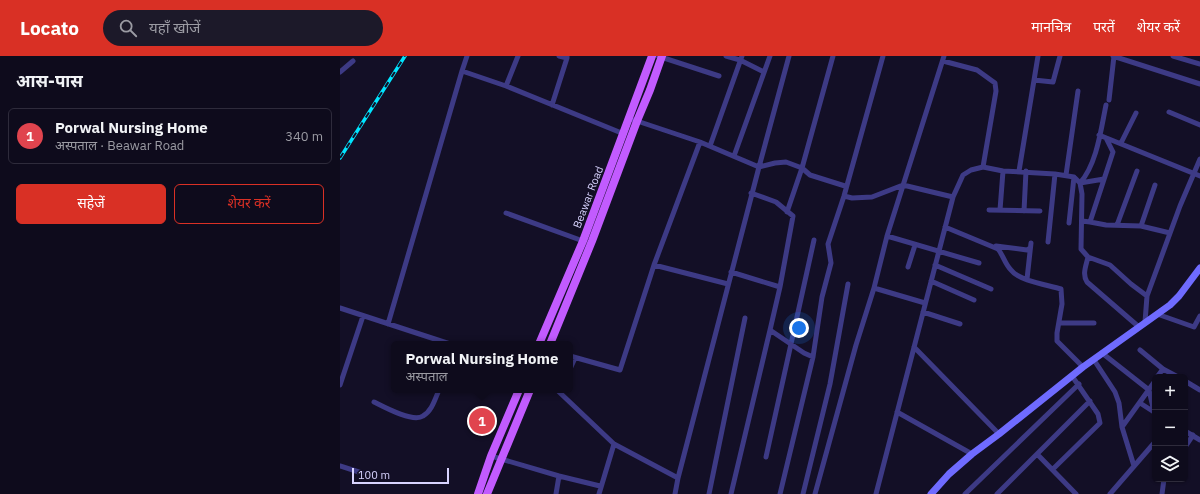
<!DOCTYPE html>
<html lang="hi">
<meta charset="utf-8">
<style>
:root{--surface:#0e0b1c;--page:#1c1929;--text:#f1f3f6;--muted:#9b9ba3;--line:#2e2b3b;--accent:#d93025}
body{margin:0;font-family:"IBM Plex Sans","Noto Sans Devanagari",sans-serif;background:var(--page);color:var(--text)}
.controls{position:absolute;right:12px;bottom:12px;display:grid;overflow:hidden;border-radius:6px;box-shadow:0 1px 3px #0004}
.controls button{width:36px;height:36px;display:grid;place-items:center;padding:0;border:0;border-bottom:1px solid var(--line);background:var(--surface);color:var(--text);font:20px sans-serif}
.scale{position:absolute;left:12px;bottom:10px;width:97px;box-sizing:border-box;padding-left:4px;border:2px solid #d9d4ff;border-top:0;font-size:11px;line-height:14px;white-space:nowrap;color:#d9d4ff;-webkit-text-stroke:3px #130f26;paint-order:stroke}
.you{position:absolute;left:459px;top:272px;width:14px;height:14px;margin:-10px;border:3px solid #fff;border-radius:50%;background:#1a73e8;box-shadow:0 0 0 6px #1a73e833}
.badge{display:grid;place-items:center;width:26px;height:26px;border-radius:50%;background:var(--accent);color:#fff;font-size:13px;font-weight:700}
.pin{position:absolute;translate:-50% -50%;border:2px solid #fff;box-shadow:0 1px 4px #0006}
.popup{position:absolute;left:51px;top:285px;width:182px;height:52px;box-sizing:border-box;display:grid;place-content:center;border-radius:6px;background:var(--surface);filter:drop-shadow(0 1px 3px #0005);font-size:13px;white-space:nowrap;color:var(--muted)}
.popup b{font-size:15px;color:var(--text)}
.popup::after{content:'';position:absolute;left:50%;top:100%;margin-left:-8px;border:8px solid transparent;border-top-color:var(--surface)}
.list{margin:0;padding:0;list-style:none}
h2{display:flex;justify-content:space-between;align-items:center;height:52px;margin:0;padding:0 16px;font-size:17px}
h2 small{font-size:13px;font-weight:400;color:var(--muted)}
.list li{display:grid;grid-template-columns:26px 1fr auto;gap:12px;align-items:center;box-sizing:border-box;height:56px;margin:0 8px 8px;padding:0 8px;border:1px solid var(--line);border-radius:6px}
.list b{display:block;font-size:15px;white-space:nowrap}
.list p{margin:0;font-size:13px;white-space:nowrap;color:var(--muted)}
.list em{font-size:13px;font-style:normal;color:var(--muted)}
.actions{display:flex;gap:8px;padding:12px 16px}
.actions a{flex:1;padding:9px 0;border:1px solid var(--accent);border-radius:6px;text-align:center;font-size:14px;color:var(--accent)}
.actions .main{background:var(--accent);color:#fff}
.icon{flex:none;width:22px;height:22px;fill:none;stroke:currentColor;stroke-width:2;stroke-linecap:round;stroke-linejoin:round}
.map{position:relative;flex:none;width:860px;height:438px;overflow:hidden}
header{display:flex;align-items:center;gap:24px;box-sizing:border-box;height:56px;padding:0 20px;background:var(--accent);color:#fff}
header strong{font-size:19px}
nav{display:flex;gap:22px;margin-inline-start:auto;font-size:14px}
.search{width:280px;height:36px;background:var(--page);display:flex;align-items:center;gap:10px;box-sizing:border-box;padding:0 14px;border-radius:22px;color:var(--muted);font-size:15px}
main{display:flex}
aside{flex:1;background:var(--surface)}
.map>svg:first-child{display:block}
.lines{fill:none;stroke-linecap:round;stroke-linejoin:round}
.street{stroke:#3d3a85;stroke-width:5}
.secondary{stroke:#6f6bff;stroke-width:7}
.primary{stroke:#c25bff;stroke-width:8}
.rail-casing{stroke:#00e5ff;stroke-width:3.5}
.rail{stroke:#130f26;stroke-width:2;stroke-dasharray:6;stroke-linecap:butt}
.labels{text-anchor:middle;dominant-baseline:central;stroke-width:3.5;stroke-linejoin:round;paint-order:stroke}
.street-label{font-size:11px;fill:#d9d4ff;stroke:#130f26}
</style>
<header>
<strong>Locato</strong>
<div class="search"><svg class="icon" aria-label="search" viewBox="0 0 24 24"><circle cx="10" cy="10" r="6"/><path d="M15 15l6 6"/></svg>यहाँ खोजें</div>
<nav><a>मानचित्र</a><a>परतें</a><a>शेयर करें</a></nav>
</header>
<main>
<aside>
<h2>आस-पास<small></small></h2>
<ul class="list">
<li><span class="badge" style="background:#e0444e">1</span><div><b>Porwal Nursing Home</b><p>अस्पताल · Beawar Road</p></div><em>340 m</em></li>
</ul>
<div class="actions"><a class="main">सहेजें</a><a>शेयर करें</a></div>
</aside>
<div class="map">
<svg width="860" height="438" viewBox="0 0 860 438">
<rect width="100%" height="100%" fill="#130f26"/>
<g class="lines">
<path class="street" d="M127 0 122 15 166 30 284 78
M219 0 227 2V0
M318 0 379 20
M386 0 400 4 424 16
M449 0 419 111 435 107 446 106 462 112 470 119 505 130
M773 0 860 28
M833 0 860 8
M603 5 637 14 655 27 656 35 643 111
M0 16 13 5
M694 24 713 26 720 0
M166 30 178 0
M769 44 774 0
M212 49 227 2
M829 56 860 69
M294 64 360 86 419 111 338 422
M759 79 860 120
M781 87 796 57
M370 90 402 0
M394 100 430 0
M679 115 698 0
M726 119 738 35
M740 127C757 108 761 73 766 49
M740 127 764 123
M411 137 436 146 453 160 440 231 430 274 464 297 473 301
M504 140 512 142 532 141 563 129 613 141
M649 154 700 155
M660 154 663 115
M684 155 686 115
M447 156 462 112 493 0
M166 157 243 185
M742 165 750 166 773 96 766 82
M750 166 766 169 801 170 830 177
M729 167 734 121
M777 169 797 115
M801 170 815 129
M605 171 658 193C663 199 665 208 671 214 679 225 708 229 721 233L722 248 717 277V285L743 311
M547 180 639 207
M708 186 715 118
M656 190 687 194 690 192
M748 201C746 210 742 218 747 226L799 271
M314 209 388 228
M595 209 651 233
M568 211 575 189
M391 216 440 231
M687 223 691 187
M591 225 634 244
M534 232 585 247
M0 252 110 288
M583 256 620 268
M817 258 854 271 860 260
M805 266 807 240 840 150 860 103
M719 267H754
M48 268 122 15
M574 291 659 378
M800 294 823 313 838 321
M762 297 809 334 814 356
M230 300 280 314 314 209 360 86
M754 304 775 336 779 347 782 371
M230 313 235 302
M817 321 823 313
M845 325 860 334
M0 329 23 260
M217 334 274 388 338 422 335 438
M34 346C44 351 73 367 83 360 92 355 95 343 99 334
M800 347 814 356
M557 356 632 398
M845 375 860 384
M845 391 853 379
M697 398 736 438
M151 400 219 420 260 430
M426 401 474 184
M0 410 22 417
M794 410 782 371 815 325
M713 413 760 367 758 358 732 320
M216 438 219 420
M259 438 274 388
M369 438 405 262
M391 438 430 274
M440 438 473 301 482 241 491 207 488 188 504 140 543 0
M463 438 490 328 508 228
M475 438 516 289 534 232 547 180 604 0
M536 438 613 141 623 119 631 114 643 111 663 115 715 118 734 121 740 127 742 138 741 193 748 201 770 209 791 228 807 240
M625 438 739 328
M657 438 750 345
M770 438 815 386
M822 438 824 423"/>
<path class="secondary" d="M591 438 609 418 632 398 659 378 743 311 830 249 839 240 860 212"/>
<path class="primary" d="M199 288 243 185 312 0
M210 288 252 185 297 65 310 34 322 0
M138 438 151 400 179 334
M147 438 190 334"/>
<g class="rail-casing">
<path id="rail" d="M0 102 65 0"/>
</g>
<use href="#rail" class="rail"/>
</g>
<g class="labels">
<g class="street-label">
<text transform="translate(248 141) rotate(-69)">Beawar Road</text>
</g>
</g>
</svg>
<div class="controls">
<button>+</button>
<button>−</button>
<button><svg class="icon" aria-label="layers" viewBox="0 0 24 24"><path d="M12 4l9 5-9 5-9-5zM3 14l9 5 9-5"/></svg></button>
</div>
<div class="scale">100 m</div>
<div class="you"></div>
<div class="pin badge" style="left:142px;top:365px;background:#e0444e">1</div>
<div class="popup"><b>Porwal Nursing Home</b>अस्पताल</div>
</div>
</main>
